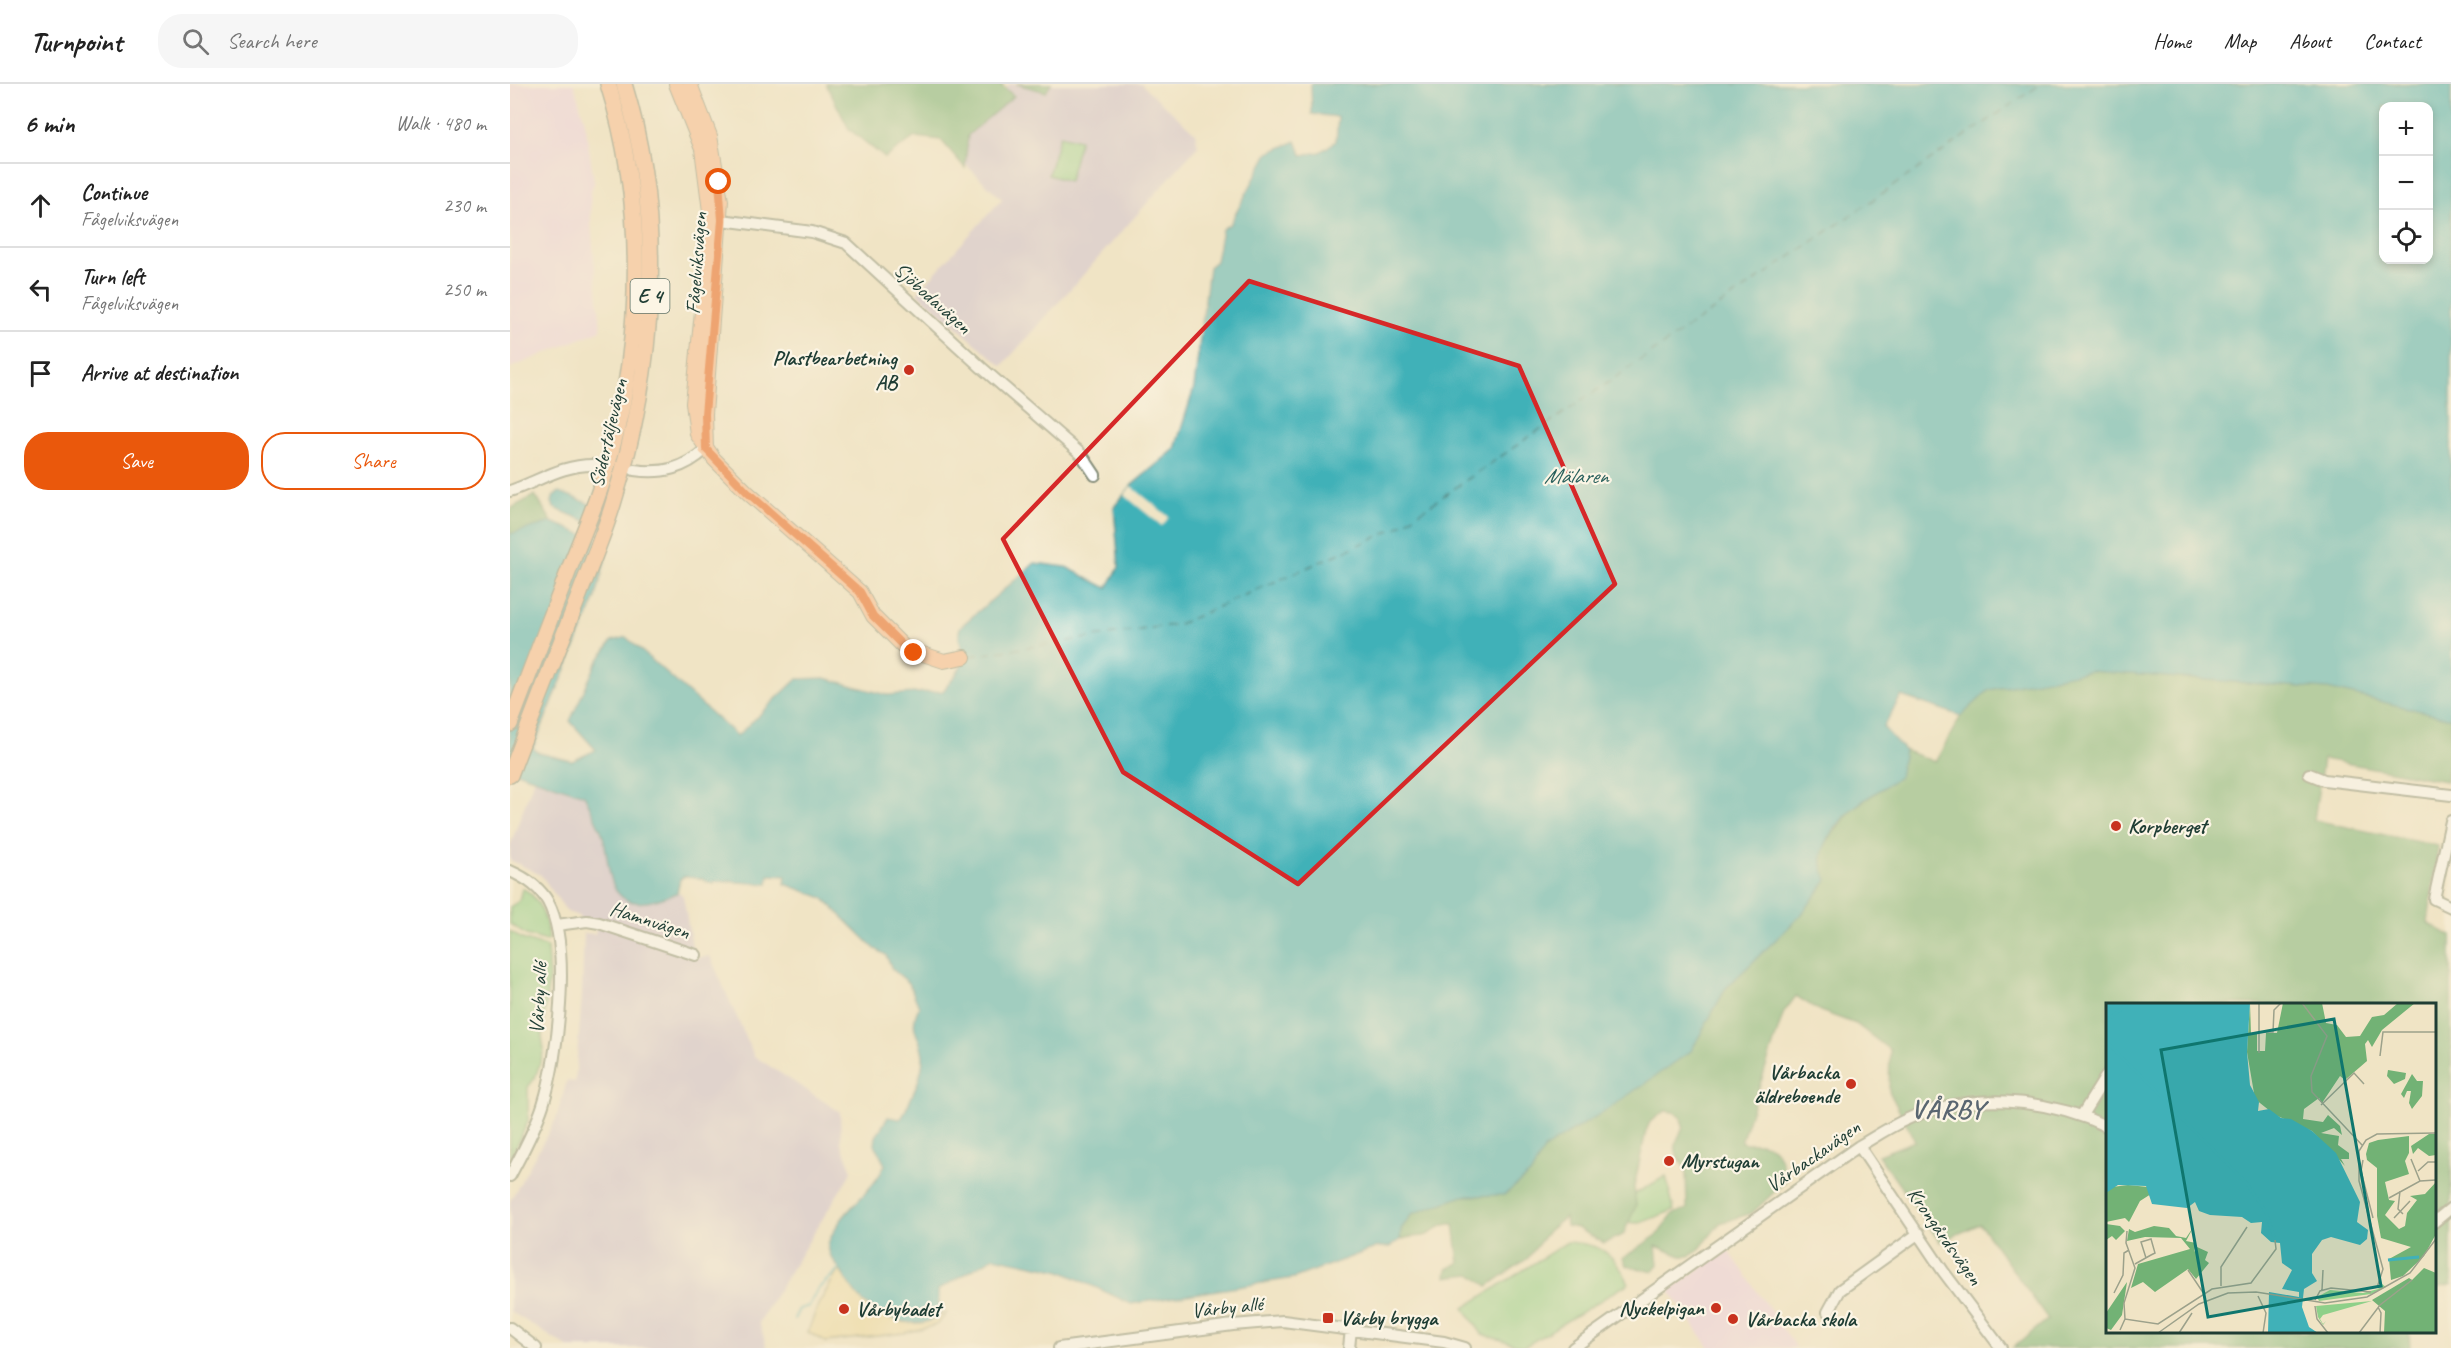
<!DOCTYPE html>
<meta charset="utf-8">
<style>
:root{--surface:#fff;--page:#f6f6f6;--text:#222;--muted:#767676;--line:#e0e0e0;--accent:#ea580c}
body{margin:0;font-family:Caveat,sans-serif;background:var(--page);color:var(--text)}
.controls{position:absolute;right:18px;top:18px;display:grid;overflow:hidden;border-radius:12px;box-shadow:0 3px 9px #0003}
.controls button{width:54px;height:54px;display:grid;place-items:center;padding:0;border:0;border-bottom:2px solid var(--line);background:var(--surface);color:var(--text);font:30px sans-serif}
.stop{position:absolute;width:18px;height:18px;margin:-14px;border:4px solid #ea580c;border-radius:50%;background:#fff}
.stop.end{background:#ea580c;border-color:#fff;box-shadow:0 2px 6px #0008}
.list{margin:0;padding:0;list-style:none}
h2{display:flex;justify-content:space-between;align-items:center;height:78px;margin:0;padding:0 24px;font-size:26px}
h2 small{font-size:20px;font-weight:400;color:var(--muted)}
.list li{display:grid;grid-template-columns:39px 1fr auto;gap:18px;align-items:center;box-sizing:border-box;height:84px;padding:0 24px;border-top:2px solid var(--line)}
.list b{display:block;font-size:22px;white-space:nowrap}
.list p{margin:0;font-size:20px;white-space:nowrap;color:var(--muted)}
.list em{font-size:20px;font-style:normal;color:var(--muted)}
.actions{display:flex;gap:12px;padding:18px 24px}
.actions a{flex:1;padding:14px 0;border:2px solid var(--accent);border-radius:24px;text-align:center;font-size:21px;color:var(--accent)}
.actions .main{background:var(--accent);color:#fff}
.icon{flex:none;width:33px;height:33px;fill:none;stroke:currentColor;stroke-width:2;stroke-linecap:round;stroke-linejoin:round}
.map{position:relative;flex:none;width:1941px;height:1264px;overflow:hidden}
header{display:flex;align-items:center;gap:36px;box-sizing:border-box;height:84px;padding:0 30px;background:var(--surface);border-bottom:2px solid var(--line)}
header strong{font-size:28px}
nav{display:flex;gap:33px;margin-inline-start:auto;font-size:21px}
.search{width:420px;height:54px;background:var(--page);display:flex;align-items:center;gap:15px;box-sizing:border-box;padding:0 21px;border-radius:24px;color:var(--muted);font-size:22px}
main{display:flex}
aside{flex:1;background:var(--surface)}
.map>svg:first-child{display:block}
.built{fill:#eed0e8}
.industrial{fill:#ccbed4}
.green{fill:#8ed089;stroke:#56865e;stroke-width:1.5}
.forest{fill:#72b275;stroke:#487854;stroke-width:1.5}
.sand{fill:#eeda9e;stroke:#868c69;stroke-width:1.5}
.water{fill:#40b1b8;stroke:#307776;stroke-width:1.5;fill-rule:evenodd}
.pier{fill:#f0e4c5}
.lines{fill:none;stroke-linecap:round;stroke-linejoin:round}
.stream{stroke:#40b1b8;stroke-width:2}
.ferry{stroke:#29605c;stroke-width:1.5;stroke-dasharray:8 6;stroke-linecap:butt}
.minor-casing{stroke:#88907c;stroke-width:14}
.major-casing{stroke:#88907c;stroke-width:16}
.highway-casing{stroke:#88907c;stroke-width:18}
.minor{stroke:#fff;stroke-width:10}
.major{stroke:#fcba8e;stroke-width:14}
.highway{stroke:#fcba8e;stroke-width:15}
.route{stroke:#ea580c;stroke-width:8}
.marked{fill:none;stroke:#d62828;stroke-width:4.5;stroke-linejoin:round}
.poi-dot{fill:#c8321e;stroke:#fcf5e5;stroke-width:2}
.labels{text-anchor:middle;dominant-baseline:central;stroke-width:4.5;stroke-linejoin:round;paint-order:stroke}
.shield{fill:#fcf5e5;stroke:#617469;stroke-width:1.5}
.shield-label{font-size:20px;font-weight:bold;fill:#1f3d34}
.street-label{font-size:21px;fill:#1f3d34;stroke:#fcf5e5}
.poi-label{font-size:21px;font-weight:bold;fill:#1f3d34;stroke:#fcf5e5;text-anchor:start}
.water-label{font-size:22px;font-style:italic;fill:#29605c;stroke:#fcf5e5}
.district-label{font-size:27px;font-weight:bold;letter-spacing:1.5px;fill:#5a6671;stroke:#fcf5e5}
.inset-river{fill:none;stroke:#40b1b8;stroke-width:3}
.inset-road{fill:none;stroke:#9ca18b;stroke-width:1.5}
.view{fill:#0f766e;fill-opacity:0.15;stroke:#0f766e;stroke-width:3}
.inset-edge{fill:none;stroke:#1f3d34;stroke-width:3}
</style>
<header>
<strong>Turnpoint</strong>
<div class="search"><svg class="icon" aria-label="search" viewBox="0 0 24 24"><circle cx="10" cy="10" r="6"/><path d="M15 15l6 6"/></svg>Search here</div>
<nav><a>Home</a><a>Map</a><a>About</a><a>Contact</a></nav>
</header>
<main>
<aside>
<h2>6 min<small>Walk · 480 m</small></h2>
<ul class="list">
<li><svg class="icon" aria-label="ahead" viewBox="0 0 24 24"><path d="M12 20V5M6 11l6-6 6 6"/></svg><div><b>Continue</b><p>Fågelviksvägen</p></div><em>230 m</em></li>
<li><svg class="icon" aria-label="left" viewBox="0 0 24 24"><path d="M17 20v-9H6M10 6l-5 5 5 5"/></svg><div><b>Turn left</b><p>Fågelviksvägen</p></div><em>250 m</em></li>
<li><svg class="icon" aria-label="arrive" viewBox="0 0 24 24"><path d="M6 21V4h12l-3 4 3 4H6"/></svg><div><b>Arrive at destination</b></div></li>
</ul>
<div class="actions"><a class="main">Save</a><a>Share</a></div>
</aside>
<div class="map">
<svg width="1941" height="1264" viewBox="0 0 1941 1264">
<rect width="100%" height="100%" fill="#fcf5e5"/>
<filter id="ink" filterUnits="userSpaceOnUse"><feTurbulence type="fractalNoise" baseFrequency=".0167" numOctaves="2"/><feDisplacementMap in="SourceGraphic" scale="12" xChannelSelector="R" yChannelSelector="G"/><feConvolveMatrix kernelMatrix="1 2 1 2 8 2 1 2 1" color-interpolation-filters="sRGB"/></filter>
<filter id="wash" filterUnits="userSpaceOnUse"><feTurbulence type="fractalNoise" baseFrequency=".008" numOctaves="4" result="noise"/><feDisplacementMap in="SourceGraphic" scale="24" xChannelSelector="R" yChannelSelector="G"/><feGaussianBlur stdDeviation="1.35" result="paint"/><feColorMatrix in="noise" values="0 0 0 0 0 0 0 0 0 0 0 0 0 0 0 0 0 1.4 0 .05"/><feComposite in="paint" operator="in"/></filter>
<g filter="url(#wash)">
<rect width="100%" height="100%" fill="#f0e4c5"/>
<path class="built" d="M0 0H64L75 38 84 99 80 109 81 141 91 246 0 284Z
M1218 1165 1286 1264H1200L1159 1206Z"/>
<path class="industrial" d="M500 0H631L685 49 688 62 492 282 407 209 492 115 435 61Z
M25 693 74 710 90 743 97 770 124 818 135 819 169 808 173 812 184 874 200 872 244 972 330 1028 331 1059 342 1087 249 1238 257 1264H59L0 1227V1117L46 1035 57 997 65 998 72 912 74 849 85 850 86 845 71 842 69 832 57 828 31 791 0 776V762Z"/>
<path class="green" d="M550 51 570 56 559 97 538 91Z
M12 804C31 813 36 836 39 855L36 857 16 851 0 840V823L9 817Z
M0 847 12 855 37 863 39 894 32 953 34 966 25 994 18 1003V1037L0 1076Z
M1156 1092 1164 1126 1130 1139 1064 1136 1123 1111Z
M1057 1158C1091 1160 1103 1168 1119 1199L1014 1263 972 1250 954 1224Z"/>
<path class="forest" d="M316 0H490L504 12 458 51 455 84 431 56 405 53 375 74 339 45Z
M506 0H541L536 8Z
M25 411 42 438 0 450V425Z
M1580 587 1818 605 1941 634V659L1936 697 1813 675 1804 736 1928 762 1918 839 1941 852V1201L1925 1204 1924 920H1598V1248H1899L1900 1264H1503L1538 1235 1470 1140 1430 1158 1368 1071 1405 1057 1379 1007 1380 966 1346 940 1310 927 1286 912 1274 928 1231 1058C1238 1060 1243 1058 1250 1059 1270 1061 1274 1082 1276 1097L1242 1129 1210 1139 1188 1167 1180 1172H1171L1146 1162 1148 1180 1143 1188 1116 1181 1113 1174 1147 1151 1163 1130 1177 1125 1176 1086 1167 1071 1165 1061 1173 1043 1171 1034 1164 1028 1155 1027 1140 1038 1136 1047 1124 1103 1126 1122 1113 1151 1094 1159 1067 1144 1056 1142 1055 1133 1038 1147 1018 1174 978 1202 961 1190 936 1193 937 1185 949 1179 944 1140C927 1139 927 1149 914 1152 905 1153 898 1152 890 1156L891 1145 902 1130 953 1112 994 1111 1021 1089 1035 1064 1181 967 1216 904 1291 831 1318 795 1311 786 1312 764 1342 725 1389 693 1394 666 1425 678 1451 632 1479 606Z"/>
<path class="sand" d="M329 1185C350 1216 374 1245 416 1238 424 1236 429 1230 437 1229L426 1241 394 1249 315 1258 298 1248 308 1221Z"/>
<path class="water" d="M801 0H1941V634L1818 605 1580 587 1479 606 1451 632 1391 612 1373 643 1394 666 1389 693C1375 703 1352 716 1341 726 1324 743 1300 772 1318 795L1291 831 1216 904 1181 967 1098 1025 1035 1064 1021 1089 994 1111 953 1112 902 1130 891 1145 890 1156 880 1163H868L784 1194 621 1220 551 1187 484 1173 428 1206 430 1230C412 1249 373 1234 356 1220 345 1212 338 1198 330 1186 325 1178 318 1171 318 1161 328 1127 361 1112 375 1081L365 1061 366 1052 378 1033 390 1035 393 1032C401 1014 413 992 413 973 412 951 397 948 409 923L399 899 382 885 376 871 365 865 313 814 275 800 276 792 259 791 258 800 213 797 200 799 193 795 175 792 170 795 167 809C152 814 133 823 117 816 94 807 100 763 90 744 84 734 80 721 74 711L0 686V450L42 438 99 461 86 513 23 664 29 669 62 677 86 666 60 637 86 580 102 557 116 553 227 652 287 595 315 594 377 611 433 607C441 596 457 582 453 567 450 557 447 554 450 543L525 479 556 483 597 504 609 483 604 423 622 401 665 365 684 304 699 183 706 177 712 145 720 140 758 69 786 57 792 71 810 68 826 57 828 33 802 30ZM1874 22H1918V176H1874Z
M50 408 109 432 102 448 44 424 42 418 44 411Z"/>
<path class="pier" d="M621 402 659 433 652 442 614 411Z"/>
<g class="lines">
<path class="stream" d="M284 1235 289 1225 299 1222 307 1206 329 1185"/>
<path class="ferry" d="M461 572 669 540 887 444 1531 0"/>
</g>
</g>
<g filter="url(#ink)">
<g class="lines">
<g class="minor-casing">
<path id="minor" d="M204 135 302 148 336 159 472 284 571 370 585 391
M124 386C153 390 174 385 196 365
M0 407C29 397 53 380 85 381
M1799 690 1814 696 1941 711
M1941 737 1924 815 1941 823
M0 787C16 794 30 803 38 818 62 863 48 974 33 1021 25 1046 12 1069 0 1092
M47 841 77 837 89 839 186 871
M1572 1031 1598 989
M1349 1062 1433 1187 1491 1264
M1924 1138 1941 1124
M1318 1228 1330 1206 1409 1149
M0 1244 26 1264
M549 1264 723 1241 773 1237 934 1258 955 1264
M839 1264 841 1245
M1063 1264 1349 1062C1363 1054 1378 1044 1393 1037 1457 1007 1534 1013 1598 1043"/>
</g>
<g class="major-casing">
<path id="major" d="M166 0 192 65 201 135 183 319 187 350 204 375 237 408 350 508 363 532 395 564 434 577 454 573
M180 0 200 52 211 117 195 330 196 365"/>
</g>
<g class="highway-casing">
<path id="highway" d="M0 640C21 585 42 530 63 475 77 440 92 405 101 368 133 251 135 117 98 0
M0 691C23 630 46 570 70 509 81 480 94 450 103 420 145 286 156 136 114 0"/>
</g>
<use href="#minor" class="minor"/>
<use href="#major" class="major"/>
<use href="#highway" class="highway"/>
</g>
</g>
<g class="lines" filter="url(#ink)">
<path class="route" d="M209 98 212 136 195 330 196 365 237 408 350 508 363 532 395 564 404 569"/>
</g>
<path d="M0 0H1941V1264H0ZM739 197 1009 282 1105 500 788 800 613 688 493 455Z" fill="#f0e4c5" fill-opacity=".55" fill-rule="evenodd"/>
<path class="marked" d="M739 197 1009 282 1105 500 788 800 613 688 493 455Z"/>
<g class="poi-dot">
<circle cx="399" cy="286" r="6"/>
<circle cx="1606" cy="742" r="6"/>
<circle cx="1341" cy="1000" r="6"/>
<circle cx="1159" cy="1077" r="6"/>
<circle cx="1206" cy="1224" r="6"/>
<circle cx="334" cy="1225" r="6"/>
<rect x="812" y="1228" width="12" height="12" rx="3"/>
<circle cx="1223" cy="1235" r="6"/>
</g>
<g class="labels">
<rect class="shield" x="120.5" y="195" width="39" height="34" rx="4.5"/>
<g class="shield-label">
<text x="140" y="212">E 4</text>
</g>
<g class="street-label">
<text transform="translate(186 179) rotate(-86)">Fågelviksvägen</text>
<text transform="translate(423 214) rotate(42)">Sjöbodavägen</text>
<text transform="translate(98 349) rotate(-77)">Södertäljevägen</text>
<text transform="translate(140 836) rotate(18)">Hamnvägen</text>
<text transform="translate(28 914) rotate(-87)">Vårby allé</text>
<text transform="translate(1303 1072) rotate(-35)">Vårbackavägen</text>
<text transform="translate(1435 1152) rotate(55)">Krongårdsvägen</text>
<text transform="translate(717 1223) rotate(-6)">Vårby allé</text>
</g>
<g class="poi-label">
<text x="387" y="274" text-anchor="end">Plastbearbetning<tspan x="387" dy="24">AB</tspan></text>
<text x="1618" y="742">Korpberget</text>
<text x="1329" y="988" text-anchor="end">Vårbacka<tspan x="1329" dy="24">äldreboende</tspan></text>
<text x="1171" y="1077">Myrstugan</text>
<text x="1194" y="1224" text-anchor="end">Nyckelpigan</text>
<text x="346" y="1225">Vårbybadet</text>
<text x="830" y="1234">Vårby brygga</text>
<text x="1235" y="1235">Vårbacka skola</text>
</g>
<g class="water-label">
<text x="1066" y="392">Mälaren</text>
</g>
<g class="district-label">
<text x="1438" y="1025">VÅRBY</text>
</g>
</g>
<g transform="translate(1596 919)">
<rect width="330" height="330" fill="#f0e4c5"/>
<path d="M276 281 280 284 265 291 213 298 211 294 224 287 257 290 272 286ZM266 298 217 312 214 316 217 321 220 318 217 322 212 314 210 303Z" fill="#8ed089"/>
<path d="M144 0 145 31H151V48H159L160 30H171L177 0H216L220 20 231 22 240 34 254 33 266 14 278 12 292 0H309L276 27 266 44 262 37 259 41 261 58 239 77 234 73 216 100 213 95 198 106 197 116 217 119 222 112 234 123 236 132 228 125 215 130 233 133 232 142 243 150V156H235L239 163 206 128 169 112 149 96 141 49ZM282 67 300 70 299 76 288 81 281 73ZM306 71 311 78H317L316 93 306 106 303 100 305 88H301L298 95 295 91ZM323 131H330V152L323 153 312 145 307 151 305 143ZM303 133V150L299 158 303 171 279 179 283 197 289 198 279 212 293 226 299 223 301 210 311 197 304 193 319 191 330 179V231L318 253 297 273 285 277 283 256 305 244 275 235 271 213V165L261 157 260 151 263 140 272 137ZM22 182 42 184 45 191 34 198 23 219 19 215 0 219V190L6 184ZM0 221 14 223 19 228 10 237 6 233 0 237ZM48 223 63 225 70 233 80 235 88 223 80 238 90 240 88 249 91 244 102 249 99 257 103 260 90 276 82 266 49 289 37 279 25 285 32 261 84 246 75 235 39 234 21 238 23 226 29 229ZM318 265 330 270V330H278L279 308 266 297 303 275 306 277ZM21 279 16 312 5 327 0 325V310Z" fill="#72b275"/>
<path d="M0 0H144L141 49 144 82 153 99 152 108 163 106 175 115 185 116 206 128 230 150 254 199 251 219 262 227 261 236 254 242 225 234 216 237 206 251V270L211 278 198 286 196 304 203 324 212 330H162L163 289 193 294V289L176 286 186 267 176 260 174 240 165 239 155 230 156 219 145 220 136 214 104 212 93 208 89 199 81 205 46 201 40 183 12 182 0 190Z" fill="#40b1b8"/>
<path class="inset-river" d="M0 18 23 0M0 38 141 181 160 209 168 234M282 257 313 254"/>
<path class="inset-road" d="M196 0 221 33 205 73 206 89 256 142M152 29H167L168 7 175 0M153 50V0M274 53 277 29H330M215 102 248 70 258 81M305 156 314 178M257 157 255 168 267 215M312 168 322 159H330M294 188 292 206 297 211M283 195 314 178 330 177M288 215 304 198M29 261 45 252 49 250 45 236 35 239 40 255M82 267 98 291M115 283V264L141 224M271 285 277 266 253 178V148L260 137 271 131 330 130M216 287 217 267M8 290 17 272 18 250 23 247M152 293 160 310 157 330M209 297 214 288 225 285 265 289M209 303 211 316 222 330M272 304 275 310 274 330M19 316 18 300 29 265 20 240 21 228M14 327 19 316 52 321 106 286 145 280 170 246 169 237M52 330 93 301 122 290 150 289 219 300 261 294 304 270 330 236M73 330 86 310M253 330 274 302 306 277"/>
<path class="view" d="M228 16 275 283 102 314 55 47Z"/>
<rect width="330" height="330" class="inset-edge"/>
</g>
</svg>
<div class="controls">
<button>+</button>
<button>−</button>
<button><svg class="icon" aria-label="locate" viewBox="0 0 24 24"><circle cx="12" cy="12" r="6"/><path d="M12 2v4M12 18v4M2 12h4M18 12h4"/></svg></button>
</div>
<div class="stop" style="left:209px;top:98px"></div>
<div class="stop end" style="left:404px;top:569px"></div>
</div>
</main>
